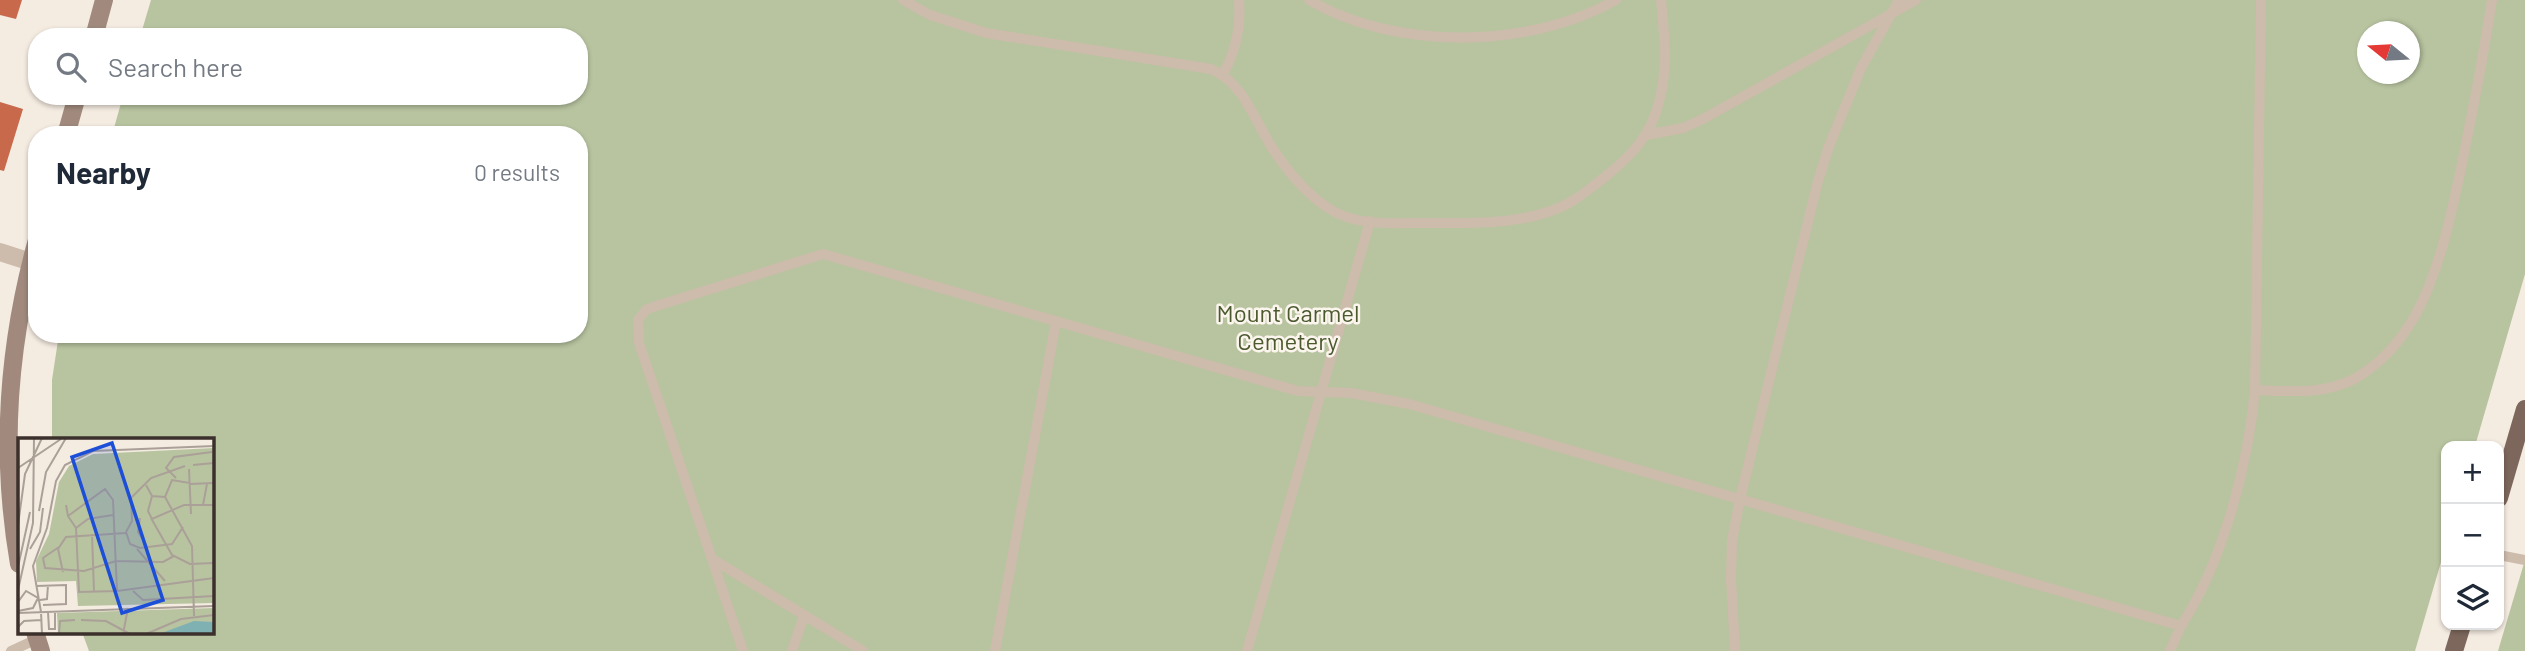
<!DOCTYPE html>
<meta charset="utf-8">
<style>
:root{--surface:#fff;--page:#f6f6f7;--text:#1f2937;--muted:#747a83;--line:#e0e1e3}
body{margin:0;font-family:Barlow,sans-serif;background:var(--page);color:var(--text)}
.controls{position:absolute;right:21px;bottom:21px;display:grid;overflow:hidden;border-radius:14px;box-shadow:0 2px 5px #0004}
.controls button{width:63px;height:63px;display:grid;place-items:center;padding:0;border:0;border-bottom:2px solid var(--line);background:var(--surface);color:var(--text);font:35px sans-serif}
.compass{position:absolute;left:2357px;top:21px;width:63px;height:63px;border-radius:50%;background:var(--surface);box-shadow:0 2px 5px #0004;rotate:288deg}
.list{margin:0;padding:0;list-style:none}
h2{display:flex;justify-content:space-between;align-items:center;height:91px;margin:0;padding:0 28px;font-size:30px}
h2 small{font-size:23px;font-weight:400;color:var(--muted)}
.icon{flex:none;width:38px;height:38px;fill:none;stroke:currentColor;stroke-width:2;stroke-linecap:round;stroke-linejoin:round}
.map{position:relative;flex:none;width:2525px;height:651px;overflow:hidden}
.search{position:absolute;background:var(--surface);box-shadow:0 2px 5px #0004;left:28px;top:28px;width:560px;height:77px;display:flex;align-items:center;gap:18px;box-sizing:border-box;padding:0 24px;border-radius:28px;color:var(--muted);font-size:26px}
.panel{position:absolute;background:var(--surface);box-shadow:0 2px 5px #0004;left:28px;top:126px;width:560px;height:217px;border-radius:28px}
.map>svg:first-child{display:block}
.green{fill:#b8c4a0;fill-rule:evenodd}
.building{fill:#c8694b}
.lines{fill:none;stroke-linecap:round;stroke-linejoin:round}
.service{stroke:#cdbbac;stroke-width:10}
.minor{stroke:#cdbbac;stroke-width:18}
.secondary{stroke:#a18a7d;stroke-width:18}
.primary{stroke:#7d675c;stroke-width:18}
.labels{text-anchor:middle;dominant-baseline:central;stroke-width:5;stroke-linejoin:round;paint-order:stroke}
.park-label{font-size:24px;fill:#4a5a2e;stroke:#fbf5ee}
.inset-road{fill:none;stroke:#aaa098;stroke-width:2}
.view{fill:#1d4ed8;fill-opacity:0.15;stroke:#1d4ed8;stroke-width:3.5}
.inset-edge{fill:none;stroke:#3b302b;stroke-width:3.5}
</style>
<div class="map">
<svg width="2525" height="651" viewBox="0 0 2525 651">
<rect width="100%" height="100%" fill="#f4ebe1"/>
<path class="green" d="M151 0H2525V274L2475 446H2446V545L2415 651H89L82 632H212V439H52V380L59 334H579V135H112L123 96H579V37H140ZM2368 32H2410V74H2368Z
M2525 560V651H2498Z"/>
<path class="building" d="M0 0H22L16 19 0 15Z
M0 102 23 109 4 171 0 170Z"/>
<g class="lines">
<path class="service" d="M903 0 930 15 986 33 1211 69C1244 84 1253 117 1271 146 1287 171 1307 196 1333 211 1362 228 1404 222 1437 223 1480 223 1528 224 1567 204 1581 197 1593 186 1606 176 1627 159 1645 142 1655 115 1669 77 1665 39 1661 0
M1309 0C1396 51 1529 49 1616 0
M1223 74C1236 51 1241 27 1239 0
M1646 135 1683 128 1703 119 1916 0
M2255 390C2287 391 2324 395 2354 379 2381 364 2401 341 2416 314 2439 271 2450 220 2460 173 2472 115 2483 58 2492 0
M2499 555 2525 560
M714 560 863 651
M2181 626C2223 561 2248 466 2255 390L2261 0
M11 651 37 639
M743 651 639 343 638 320 646 310 653 307 823 254 1298 391 1351 393 1409 404 2181 626 2170 651
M792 651 804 616
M995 651 1056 322
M1247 651 1370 221
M1735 651 1731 579 1732 541 1740 499 1818 181 1829 146 1861 68 1899 0"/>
<path class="minor" d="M0 252 31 262"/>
<path class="secondary" d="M94 37 104 0
M66 135 77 96
M19 564C0 454 7 348 37 240
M35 632 41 651"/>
<path class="primary" d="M2499 498 2525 409
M2454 651 2462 625"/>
</g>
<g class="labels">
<g class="park-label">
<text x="1288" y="312">Mount Carmel<tspan x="1288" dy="28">Cemetery</tspan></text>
</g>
</g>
<g transform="translate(18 438)">
<rect width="196" height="196" fill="#f4ebe1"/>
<path d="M196 10V165L60 168 58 143 19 144 18 123 31 96 41 44 51 28 75 16ZM196 170V196H40L39 175Z" fill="#b8c4a0"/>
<path d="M176 183 196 184V196H141Z" fill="#7fb0b2"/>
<path class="inset-road" d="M175 27 196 25M0 30 43 1M171 31 173 76M158 40 148 30 156 19 194 14M172 45 154 42 147 59 174 108 176 178M172 46 196 45M128 47 134 58 147 59M134 58 130 73 134 81 166 67H196M48 67 50 78 58 90 61 154 99 153 95 62 87 51 50 78M185 67 189 46M21 73 28 34 48 0M122 80 120 94 129 108M133 80 154 117 172 126 196 125M0 87 7 36 24 0M165 89 154 106 122 110 112 106 108 94 114 83 113 60 133 40 167 28M58 90 70 81 95 77M196 94V118M74 96 76 154M41 109 25 120 27 130 66 133 98 123 145 124 156 118M12 111 22 94 25 70M119 111 147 143M0 129 12 74M45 134 40 111 48 99 108 95M18 148 48 147V166L25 167M0 152 15 85 16 0M99 153 196 140M115 153 125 162 196 158M22 162 29 161 30 147M0 164 8 153 20 160 15 170 0 173M23 174 24 196M23 174 15 128 29 90 38 43 47 27 75 13 196 8M30 174 31 191H37V174M0 175 196 168M63 182 88 183 112 196M0 189 6 183 23 182M41 196 42 183 57 182M105 196 110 170M128 196 163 181 196 177"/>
<path class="view" d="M94 5 145 162 104 175 54 19Z"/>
<rect width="196" height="196" class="inset-edge"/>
</g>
</svg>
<div class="controls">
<button>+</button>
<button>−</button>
<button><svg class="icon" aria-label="layers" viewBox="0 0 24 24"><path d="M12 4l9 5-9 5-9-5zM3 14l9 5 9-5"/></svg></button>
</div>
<svg class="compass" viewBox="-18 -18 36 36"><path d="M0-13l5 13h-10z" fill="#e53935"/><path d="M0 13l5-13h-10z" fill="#747a83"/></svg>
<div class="search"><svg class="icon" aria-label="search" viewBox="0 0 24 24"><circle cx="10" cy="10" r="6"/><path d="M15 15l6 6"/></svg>Search here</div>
<section class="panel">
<h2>Nearby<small>0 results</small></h2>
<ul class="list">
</ul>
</section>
</div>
